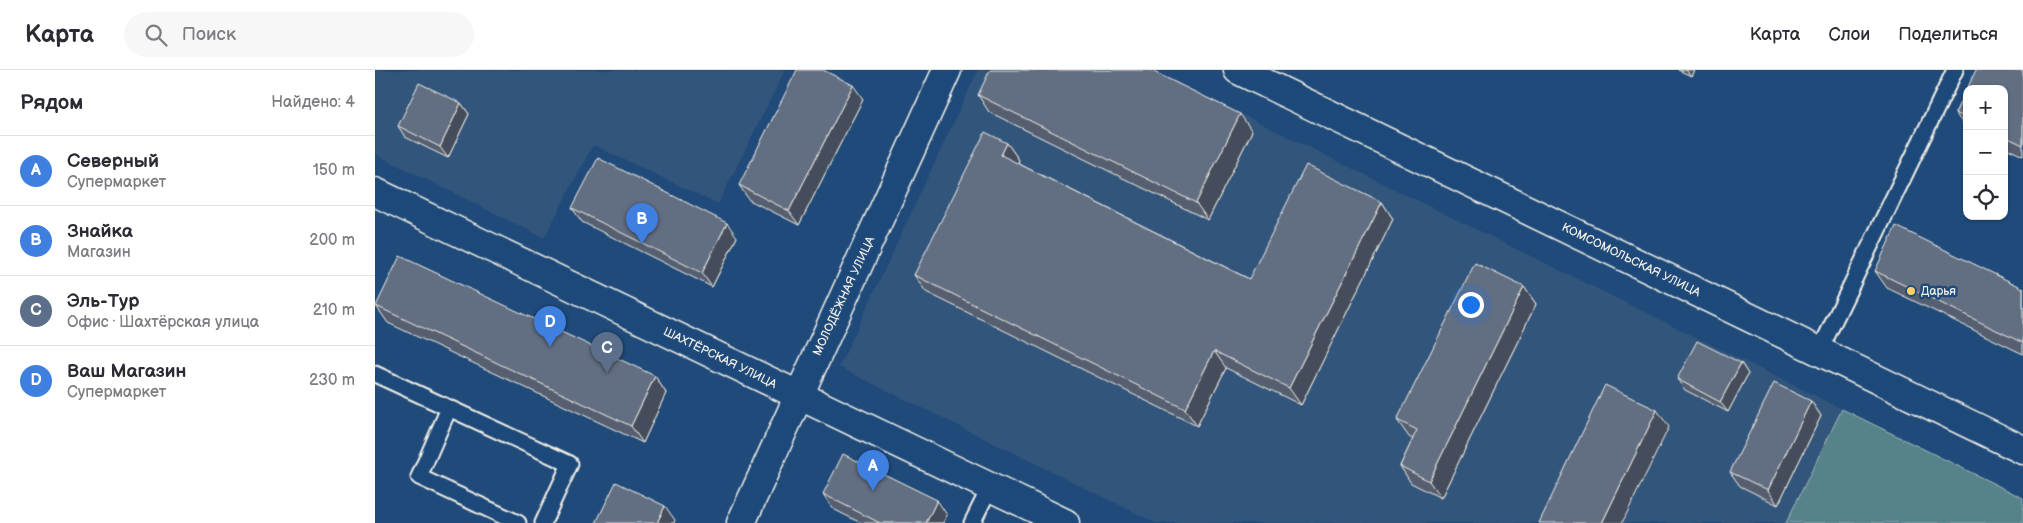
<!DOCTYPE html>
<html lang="ru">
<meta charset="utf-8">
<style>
:root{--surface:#fff;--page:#f7f7f7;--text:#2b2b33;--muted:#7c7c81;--line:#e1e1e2;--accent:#ea580c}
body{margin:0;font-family:"Balsamiq Sans",sans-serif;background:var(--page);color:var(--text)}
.controls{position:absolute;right:15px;top:15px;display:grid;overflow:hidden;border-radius:10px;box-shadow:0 1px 4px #0004}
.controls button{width:45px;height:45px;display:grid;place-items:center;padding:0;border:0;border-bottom:1px solid var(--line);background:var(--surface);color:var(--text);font:25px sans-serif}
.you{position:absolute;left:1095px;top:234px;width:18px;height:18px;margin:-12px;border:4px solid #fff;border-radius:50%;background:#1a73e8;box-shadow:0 0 0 8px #1a73e833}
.badge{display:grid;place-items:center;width:32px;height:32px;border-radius:50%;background:var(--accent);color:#fff;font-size:16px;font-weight:700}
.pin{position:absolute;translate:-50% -41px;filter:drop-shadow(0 1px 2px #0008)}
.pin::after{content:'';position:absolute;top:26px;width:18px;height:15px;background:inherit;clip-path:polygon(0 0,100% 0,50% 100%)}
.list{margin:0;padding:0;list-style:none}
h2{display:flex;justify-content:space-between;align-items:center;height:65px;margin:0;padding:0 20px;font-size:21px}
h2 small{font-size:16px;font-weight:400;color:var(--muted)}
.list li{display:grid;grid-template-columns:32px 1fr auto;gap:15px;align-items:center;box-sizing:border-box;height:70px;padding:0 20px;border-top:1px solid var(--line)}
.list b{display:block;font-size:19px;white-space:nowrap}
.list p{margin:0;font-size:16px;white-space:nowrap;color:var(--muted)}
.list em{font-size:16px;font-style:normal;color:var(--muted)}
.icon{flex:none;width:28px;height:28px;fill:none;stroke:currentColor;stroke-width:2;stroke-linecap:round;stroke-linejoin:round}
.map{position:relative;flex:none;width:1648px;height:453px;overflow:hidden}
header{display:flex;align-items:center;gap:30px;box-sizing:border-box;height:70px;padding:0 25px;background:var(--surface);border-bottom:1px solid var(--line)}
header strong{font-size:24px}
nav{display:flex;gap:28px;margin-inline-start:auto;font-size:18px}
.search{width:350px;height:45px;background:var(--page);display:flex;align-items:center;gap:12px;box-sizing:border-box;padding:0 18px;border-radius:28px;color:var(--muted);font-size:19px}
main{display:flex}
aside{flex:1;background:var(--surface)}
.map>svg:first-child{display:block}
.built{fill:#33557c}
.green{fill:#56828a;stroke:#a5bab9}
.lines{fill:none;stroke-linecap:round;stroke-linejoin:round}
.service-casing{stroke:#f4f1e8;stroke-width:19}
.minor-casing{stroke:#f4f1e8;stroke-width:31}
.tertiary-casing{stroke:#f4f1e8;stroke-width:31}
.service{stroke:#1f4a7a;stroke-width:15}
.minor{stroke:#1f4a7a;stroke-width:28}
.tertiary{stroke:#1f4a7a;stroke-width:28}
.wall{fill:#545f70;stroke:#f4f1e8}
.shaded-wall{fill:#454d5b;stroke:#f4f1e8}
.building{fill:#626e82;stroke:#f4f1e8}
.poi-dot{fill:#ffd166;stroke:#1f4a7a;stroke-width:2}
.labels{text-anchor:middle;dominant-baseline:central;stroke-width:5;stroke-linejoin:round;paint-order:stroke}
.street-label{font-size:12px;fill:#f4f1e8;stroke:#1f4a7a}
.poi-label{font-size:12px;fill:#f4f1e8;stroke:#1f4a7a;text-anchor:start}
</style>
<header>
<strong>Карта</strong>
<div class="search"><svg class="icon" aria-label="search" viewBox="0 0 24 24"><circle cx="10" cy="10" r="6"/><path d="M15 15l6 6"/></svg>Поиск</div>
<nav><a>Карта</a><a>Слои</a><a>Поделиться</a></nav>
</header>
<main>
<aside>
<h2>Рядом<small>Найдено: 4</small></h2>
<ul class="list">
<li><span class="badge" style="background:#3f7fe0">A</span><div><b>Северный</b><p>Супермаркет</p></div><em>150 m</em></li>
<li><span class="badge" style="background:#3f7fe0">B</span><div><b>Знайка</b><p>Магазин</p></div><em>200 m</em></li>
<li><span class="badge" style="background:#5c6f8a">C</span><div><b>Эль-Тур</b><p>Офис · Шахтёрская улица</p></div><em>210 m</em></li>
<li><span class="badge" style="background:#3f7fe0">D</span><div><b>Ваш Магазин</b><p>Супермаркет</p></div><em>230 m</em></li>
</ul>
</aside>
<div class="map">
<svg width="1648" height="453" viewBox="0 0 1648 453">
<rect width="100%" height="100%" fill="#1f4a7a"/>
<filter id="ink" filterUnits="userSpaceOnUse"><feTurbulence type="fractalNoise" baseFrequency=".02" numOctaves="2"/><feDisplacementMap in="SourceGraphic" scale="10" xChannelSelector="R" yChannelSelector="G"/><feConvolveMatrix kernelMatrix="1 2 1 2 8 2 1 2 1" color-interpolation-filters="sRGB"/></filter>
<g filter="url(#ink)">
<path class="built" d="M0 0H410L343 134 218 75 169 168 0 84Z
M603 0H777L1467 339 1411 453H781L464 297Z"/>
<path class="green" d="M1467 339 1648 428V453H1411Z"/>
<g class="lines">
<g class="service-casing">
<path id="service" d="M1444 282 1580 0
M0 304 195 394 168 453
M74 338 44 407 143 453
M597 453 615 417"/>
</g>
<g class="minor-casing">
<path id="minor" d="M366 453 572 0"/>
</g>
<g class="tertiary-casing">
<path id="tertiary" d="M863 0 1648 380
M0 122 690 453"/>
</g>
<use href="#service" class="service"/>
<use href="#minor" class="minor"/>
<use href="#tertiary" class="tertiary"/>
</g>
<path class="wall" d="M1303 0H1319L1316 6Z
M1648 0V86L1629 77V19Z
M1592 19V59L1580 43Z
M603 25 877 61 833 150 614 42Z
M488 29 424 155 374 130 364 115Z
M86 33 94 44 73 88 30 67 23 56Z
M632 73 644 90 642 93 874 209 1007 132 1018 149 926 335 851 298 822 356 551 222 539 205Z
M197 138 362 167 337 217 207 152Z
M1500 201 1648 218V284L1512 218Z
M1149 217 1161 234 1066 428 1036 413 1025 396 1038 369 1034 367 1022 350Z
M1 236 280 306 291 323 268 373 13 253Z
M1366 293 1373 304 1353 342 1310 320 1302 309Z
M1436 331 1446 346 1403 435 1365 416 1355 402Z
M448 424 572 445 568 453H486L458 439Z"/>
<path class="shaded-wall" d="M1311 0H1319L1316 6Z
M478 15 488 29 424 155 414 141Z
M86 33 94 44 73 88 65 77Z
M865 44 877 61 833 150 821 133Z
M632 73 644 90 638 102 626 85Z
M1007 132 1018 149 926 335 914 318Z
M352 153 362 167 337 217 327 203Z
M1149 217 1161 234 1066 428 1054 411Z
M839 281 851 298 822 356 810 339Z
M1366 293 1373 304 1353 342 1345 332Z
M280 306 291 323 268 373 256 356Z
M1436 331 1446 346 1403 435 1393 420Z
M1282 340 1294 357 1247 453H1227Z
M562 430 572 445 568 453H551Z
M290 436 300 450 299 453H282Z"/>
<path class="building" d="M422 0H448L478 15 414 141 364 115Z
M615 0H775L865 44 821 133 603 25Z
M1601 0H1648V75L1629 66V19H1592Z
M44 13 86 33 65 77 23 56Z
M1592 19V48L1580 43Z
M610 62 632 73 626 85 874 209 931 95 1007 132 914 318 839 281 810 339 539 205Z
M223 88 352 153 327 203 197 138Z
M1521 156 1648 218V273L1500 201Z
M25 186 280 306 256 356 1 236Z
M1100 193 1149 217 1054 411 1025 396 1042 360 1022 350Z
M1322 271 1366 293 1345 332 1302 309Z
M1399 313 1436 331 1393 420 1355 402Z
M1230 315 1282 340 1227 453H1164Z
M468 384 562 430 551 453H505L448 424Z
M241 412 290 436 282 453H221Z"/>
</g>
<circle class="poi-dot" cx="1536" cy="221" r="5"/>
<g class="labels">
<g class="street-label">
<text transform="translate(1256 190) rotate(26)">КОМСОМОЛЬСКАЯ УЛИЦА</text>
<text transform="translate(469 226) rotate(-65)">МОЛОДЁЖНАЯ УЛИЦА</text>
<text transform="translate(345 288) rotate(26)">ШАХТЁРСКАЯ УЛИЦА</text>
</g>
<g class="poi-label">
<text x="1546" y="221">Дарья</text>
</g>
</g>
</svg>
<div class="controls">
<button>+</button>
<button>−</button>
<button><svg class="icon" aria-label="locate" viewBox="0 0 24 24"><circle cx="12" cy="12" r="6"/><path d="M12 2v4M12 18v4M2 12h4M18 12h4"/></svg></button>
</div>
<div class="you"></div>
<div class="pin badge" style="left:498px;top:421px;background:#3f7fe0">A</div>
<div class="pin badge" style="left:267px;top:174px;background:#3f7fe0">B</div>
<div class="pin badge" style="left:232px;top:303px;background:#5c6f8a">C</div>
<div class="pin badge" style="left:175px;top:277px;background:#3f7fe0">D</div>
</div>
</main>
